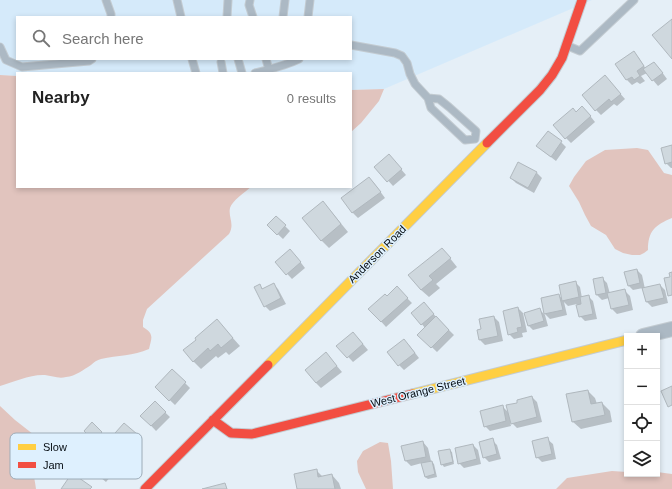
<!DOCTYPE html>
<meta charset="utf-8">
<style>
:root{--surface:#fff;--page:#f2f2f2;--text:#222;--muted:#767676;--line:#e0e0e0}
body{margin:0;font-family:Arial,sans-serif;background:var(--page);color:var(--text)}
.controls{position:absolute;right:12px;bottom:12px;display:grid;overflow:hidden;border-radius:0px;box-shadow:0 2px 6px #0003}
.controls button{width:36px;height:36px;display:grid;place-items:center;padding:0;border:0;border-bottom:1px solid var(--line);background:var(--surface);color:var(--text);font:20px sans-serif}
.list{margin:0;padding:0;list-style:none}
h2{display:flex;justify-content:space-between;align-items:center;height:52px;margin:0;padding:0 16px;font-size:17px}
h2 small{font-size:13px;font-weight:400;color:var(--muted)}
.icon{flex:none;width:22px;height:22px;fill:none;stroke:currentColor;stroke-width:2;stroke-linecap:round;stroke-linejoin:round}
.map{position:relative;flex:none;width:672px;height:489px;overflow:hidden}
.search{position:absolute;background:var(--surface);box-shadow:0 2px 6px #0003;left:16px;top:16px;width:336px;height:44px;display:flex;align-items:center;gap:10px;box-sizing:border-box;padding:0 14px;border-radius:0px;color:var(--muted);font-size:15px}
.panel{position:absolute;background:var(--surface);box-shadow:0 2px 6px #0003;left:16px;top:72px;width:336px;height:116px;border-radius:0px}
.map>svg:first-child{display:block}
.built{fill:#d5eafa;fill-rule:evenodd}
.forest{fill:#e1c4be}
.shadow{fill:#0003}
.building{fill:#cfd8de;stroke:#b0b8be}
.lines{fill:none;stroke-linecap:round;stroke-linejoin:round}
.lane-casing{stroke:#c3cbd1;stroke-width:9}
.street-casing{stroke:#c3cbd1;stroke-width:16}
.slow-casing{stroke:#c3cbd1;stroke-width:11}
.jam-casing{stroke:#c3cbd1;stroke-width:11}
.lane{stroke:#acb9c4;stroke-width:7}
.street{stroke:#acb9c4;stroke-width:14}
.slow{stroke:#ffcf43;stroke-width:9}
.jam{stroke:#f24e42;stroke-width:9}
.labels{text-anchor:middle;dominant-baseline:central;stroke-width:3;stroke-linejoin:round;paint-order:stroke}
.street-label{font-size:11px;fill:#060d13;stroke:#def0fe}
.key{fill:#def0fe;stroke:#9dacb8;stroke-width:1}
.key-label{font-size:11px;fill:#060d13}
</style>
<div class="map">
<svg width="672" height="489" viewBox="0 0 672 489">
<rect width="100%" height="100%" fill="#e5eff7"/>
<path class="built" d="M0 0H592L384 89 351 90V73H17V76L0 75ZM17 17H351V59H17Z"/>
<path class="forest" d="M0 75 17 76V187H251C245 192 232 201 230 208 228 217 235 224 229 234L147 309 143 320V327C154 334 152 337 149 349 133 356 118 355 101 359 97 360 94 362 91 365 83 370 76 376 66 377 59 379 52 376 45 375 31 374 13 382 0 386Z
M384 89 379 101 361 123 351 132V90Z
M637 148 648 150 664 173 672 175V218C655 225 648 231 648 250L644 253 640 255H632L623 253 615 249 606 235 591 226 585 215 579 202 569 186 574 177 586 161 605 150Z
M0 406 15 420 38 438 55 439 58 445 57 452 35 460C31 469 35 479 36 489H0Z
M380 442 388 443 391 461 393 489H366L358 472 357 461 363 451Z
M612 471 627 472V474H657V472L672 474V489H556L567 478Z"/>
<path class="shadow" d="M634 53 639 58 646 69 654 63 659 68 667 79 658 86 647 73 641 76 645 81 640 84 637 82 632 85 627 80 617 64Z
M610 82 625 99 617 106 614 104 601 115 596 110Z
M587 112 595 122 571 143 566 138 576 113Z
M548 132 561 142 566 147 556 161 543 151 538 146Z
M672 146V168H671L666 163Z
M394 161 406 175 393 186 376 167Z
M537 173 542 178 534 193 516 183 511 178Z
M369 178 374 183 385 198 358 218 353 213 342 198Z
M323 203 330 210 348 232 329 248 321 240Z
M276 217 290 231 283 239 268 225Z
M295 255 305 268 292 279 276 262Z
M449 257 457 267 436 284 440 288 429 297 421 290 409 275Z
M637 270 642 275 645 289 660 285 665 290 668 303 652 307 646 301 643 288 633 290 628 285Z
M602 278 607 283 610 294 625 291 630 296 633 310 617 314 612 309 609 298 602 300 597 295 594 280Z
M575 282 580 287 582 298 588 296 593 301 597 319 585 321 580 316 577 304 568 306 564 302 567 315 550 319 545 314 542 299 559 295 562 299Z
M273 284 278 289 286 304 270 311 265 306 259 286 263 289Z
M397 288 412 303 386 327 370 309 387 297Z
M518 308 523 313 527 332 522 333 523 337 514 339 509 334Z
M429 309 439 320 454 335 437 352 419 335 425 328 413 313Z
M540 310 545 315 548 326 533 330 528 325Z
M494 317 499 322 503 341 485 345 480 340 482 330Z
M224 328 240 346 229 355 226 352 218 358 216 356 201 369 193 361 197 340Z
M358 338 368 350 353 362 338 346Z
M409 345 419 358 404 370 399 365Z
M331 359 342 372 321 388 316 383Z
M172 370 190 388 175 405 156 387Z
M588 391 595 398 597 404 602 403 610 411 612 422 581 429 573 422Z
M532 397 537 402 542 422 517 428 510 421 511 426 490 431 485 426 502 406 509 413 518 403Z
M155 403 170 417 156 431 142 416Z
M92 424 107 438 100 445 85 431Z
M547 439 553 444 556 459 542 462 537 457Z
M492 440 497 445 501 459 489 462 484 457Z
M423 442 428 448 431 461 434 464 437 477 428 479 425 477 422 463 411 466 406 461Z
M473 445 478 450 481 464 464 468 459 463Z
M449 450 452 452 454 464 444 467 442 464Z
M100 452 118 468 106 482 89 468 80 477 66 462 74 454 87 468Z
M316 470 323 477 332 475 339 483 341 489H298Z"/>
<path class="building" d="M672 19V59L652 35Z
M634 51 644 66 637 71 640 76 634 80 632 77 626 80 615 64Z
M654 62 663 73 652 81 643 69Z
M605 75 621 94 611 102 609 99 595 111 582 95Z
M582 106 591 116 565 139 553 125 573 108 576 112Z
M548 131 562 141 551 157 536 146Z
M672 145V162L665 164 661 148Z
M389 154 402 169 387 182 374 167Z
M518 162 537 172 528 188 510 178Z
M369 177 381 192 352 213 341 198Z
M323 201 341 224 321 241 302 218Z
M276 216 286 225 277 235 267 225Z
M442 248 451 258 429 276 433 280 421 290 408 275Z
M290 249 301 262 286 275 275 262Z
M637 269 640 283 628 286 624 272Z
M672 272V295L668 296 664 278 670 277 669 273Z
M603 277 606 293 596 295 593 279Z
M576 281 579 297 562 301 559 285Z
M274 283 281 298 264 307 254 287 260 284 262 289Z
M660 284 664 298 646 302 642 288Z
M397 286 408 298 381 322 368 309 385 294 387 296Z
M625 289 629 305 611 309 607 293Z
M559 294 563 310 544 314 541 298Z
M589 295 593 314 579 317 576 305 581 304 580 297Z
M424 302 434 314 421 325 411 313Z
M518 307 522 327 517 328 518 332 508 335 503 311Z
M540 308 544 321 528 326 524 313Z
M436 316 449 330 431 348 417 335Z
M494 316 498 336 479 340 477 330 481 329 479 319Z
M217 319 233 338 221 348 218 344 210 351 208 348 193 362 183 350 196 340 195 338Z
M353 332 363 344 347 358 336 346Z
M404 339 415 353 398 366 387 352Z
M326 352 337 366 316 383 305 370Z
M172 369 186 382 169 401 155 387Z
M672 386V405L668 407 661 391Z
M588 390 591 404 602 402 605 415 572 422 566 394Z
M532 396 537 417 511 424 506 405 517 403V400Z
M155 401 166 412 151 426 140 416Z
M503 405 506 421 484 427 480 411Z
M92 422 102 432 94 441 84 431Z
M124 423 137 434 120 454 107 442Z
M548 437 552 454 536 458 532 441Z
M493 438 497 454 483 458 479 442Z
M423 441 426 457 405 461 401 446Z
M473 444 477 459 458 464 455 448Z
M450 449 453 462 441 465 438 451Z
M432 461 435 474 425 477 421 463Z
M317 469 318 477 332 474 335 489H297L294 474Z
M72 473 92 487 90 489H61Z
M225 483 227 489H202Z"/>
<g class="lines">
<g class="lane-casing">
<path id="lane" d="M106 0 111 14V17
M177 0 181 17
M250 0 249 5 253 17
M227 17 228 0
M283 17 285 0
M308 17 310 0
M351 45 395 53 402 56 407 63 410 74 415 84 428 98 431 108 465 140 475 139
M568 46 580 51 634 0
M0 47 6 60 22 67 89 61 92 59
M192 59 196 73
M238 59 242 73
M266 59 269 70
M221 62 223 73
M255 73C270 69 285 66 299 59
M428 98 439 99 449 107 476 131 475 139"/>
</g>
<g class="street-casing">
<path id="street" d="M643 336 672 329"/>
</g>
<g class="slow-casing">
<path id="slow" d="M268 365 487 143
M412 394 627 340"/>
</g>
<g class="jam-casing">
<path id="jam" d="M487 143 540 90 552 75 562 58 582 0
M213 420 231 433 252 434 412 394
M145 489 268 365"/>
</g>
<use href="#lane" class="lane"/>
<use href="#street" class="street"/>
<use href="#slow" class="slow"/>
<use href="#jam" class="jam"/>
</g>
<g class="labels">
<g class="street-label">
<text transform="translate(377 254) rotate(-45)">Anderson Road</text>
<text transform="translate(418 392) rotate(-14)">West Orange Street</text>
</g>
</g>
<rect x="10" y="433" width="132" height="46" rx="6" class="key"/>
<rect x="18" y="444" width="18" height="6" fill="#ffcf43"/>
<rect x="18" y="462" width="18" height="6" fill="#f24e42"/>
<g class="key-label">
<text x="43" y="451">Slow</text>
<text x="43" y="469">Jam</text>
</g>
</svg>
<div class="controls">
<button>+</button>
<button>−</button>
<button><svg class="icon" aria-label="locate" viewBox="0 0 24 24"><circle cx="12" cy="12" r="6"/><path d="M12 2v4M12 18v4M2 12h4M18 12h4"/></svg></button>
<button><svg class="icon" aria-label="layers" viewBox="0 0 24 24"><path d="M12 4l9 5-9 5-9-5zM3 14l9 5 9-5"/></svg></button>
</div>
<div class="search"><svg class="icon" aria-label="search" viewBox="0 0 24 24"><circle cx="10" cy="10" r="6"/><path d="M15 15l6 6"/></svg>Search here</div>
<section class="panel">
<h2>Nearby<small>0 results</small></h2>
<ul class="list">
</ul>
</section>
</div>
